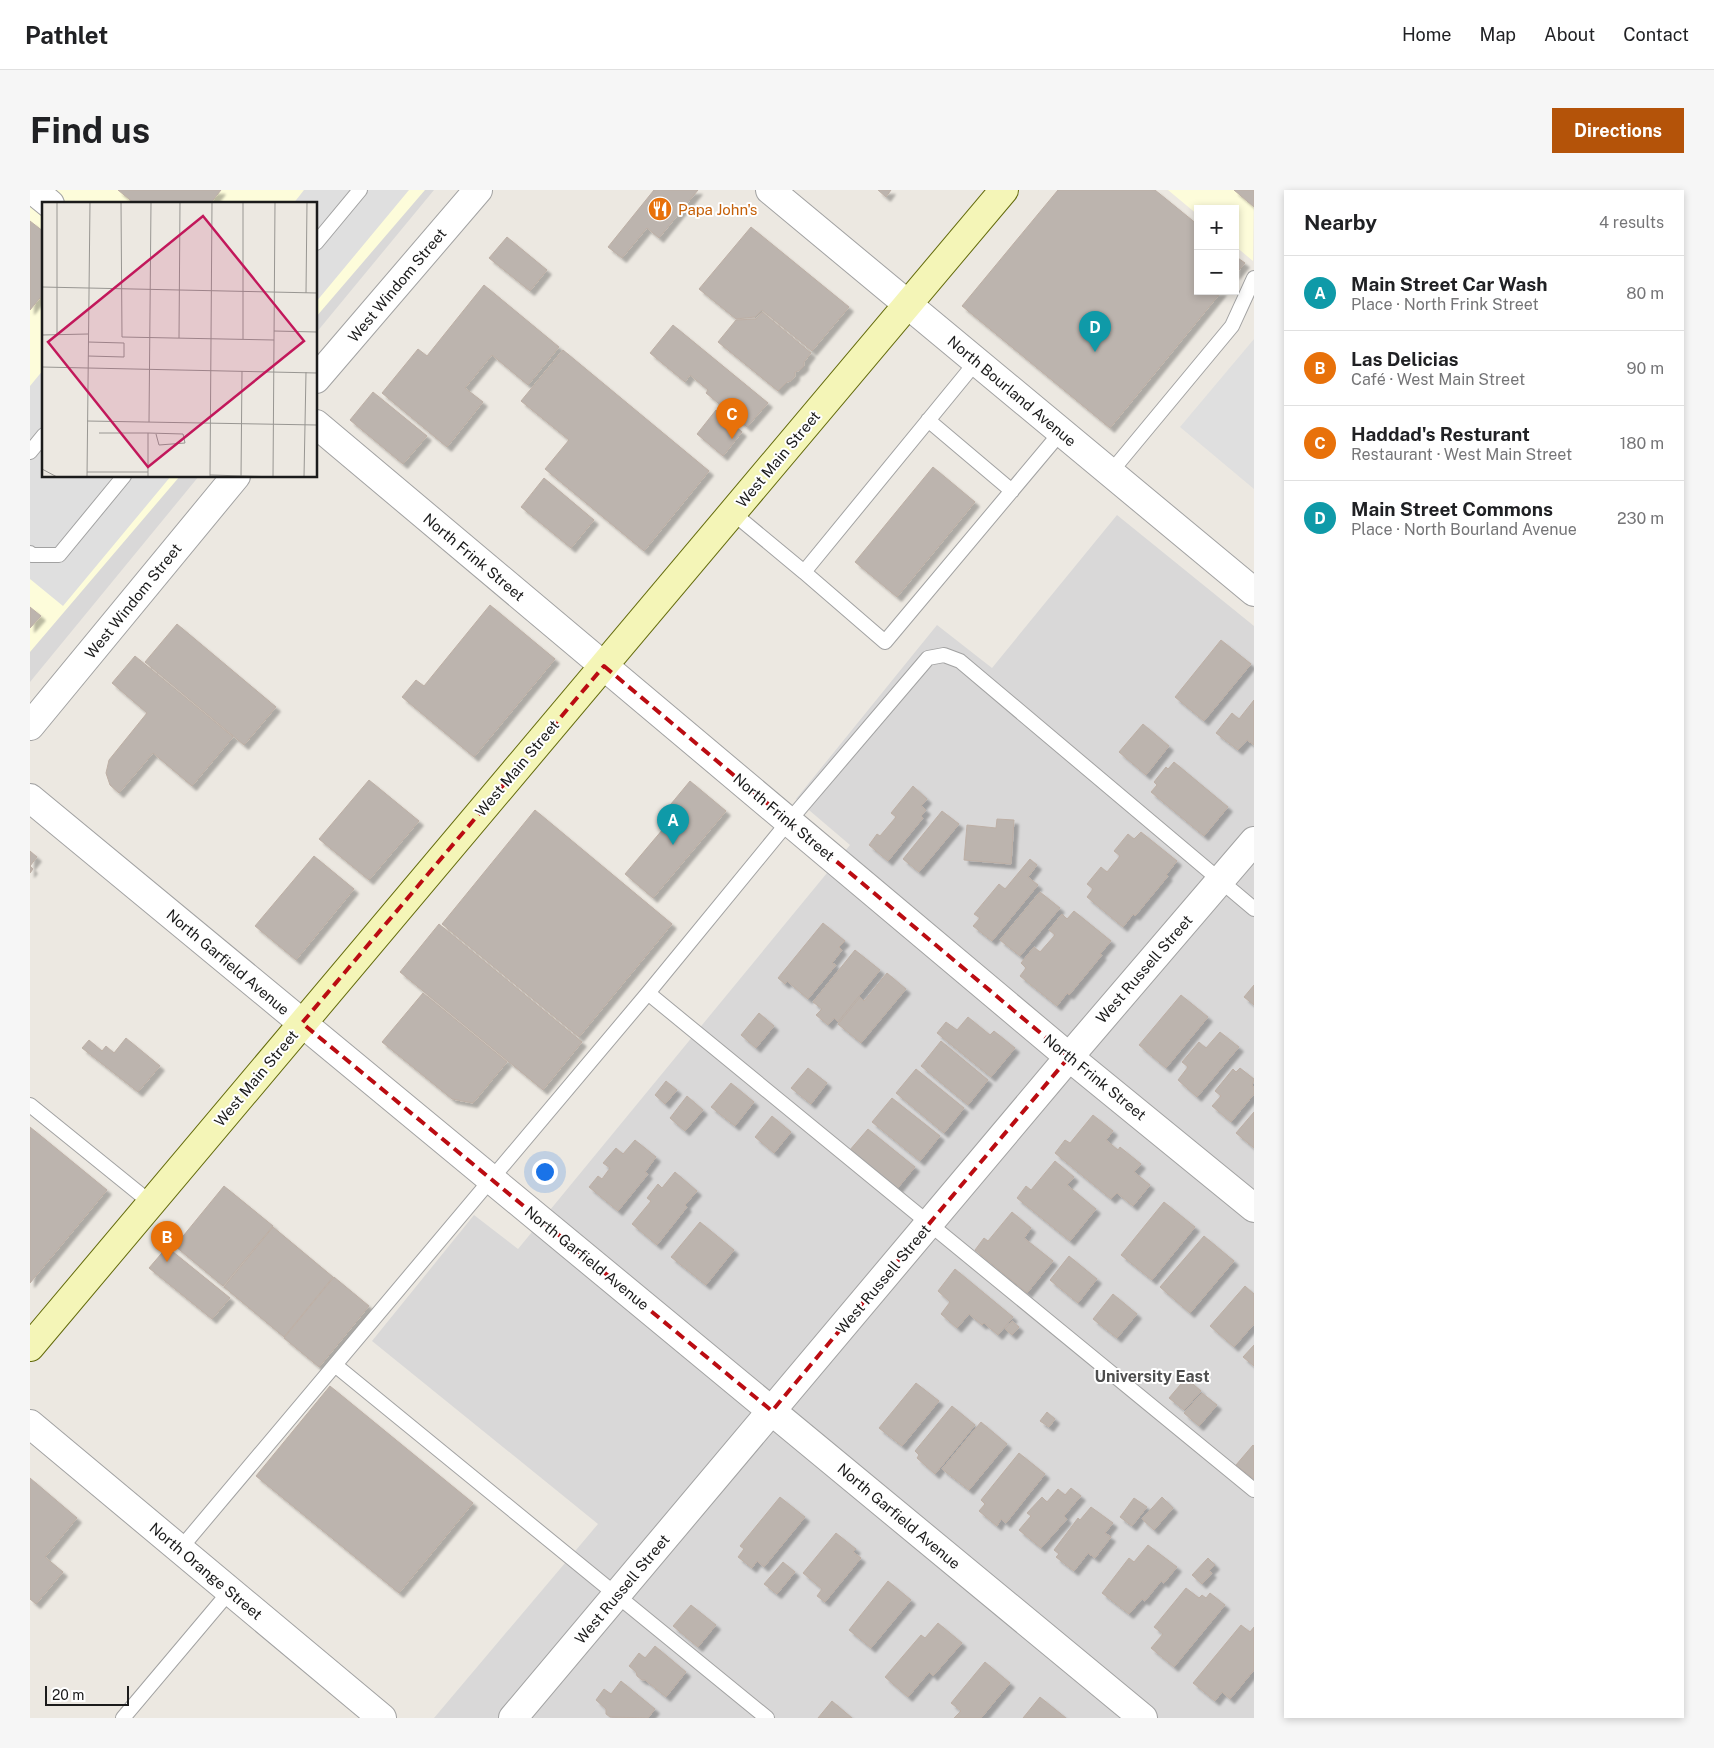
<!DOCTYPE html>
<meta charset="utf-8">
<style>
:root{--surface:#fff;--page:#f6f6f6;--text:#202124;--muted:#757577;--line:#e0e0e0;--accent:#b45309}
body{margin:0;font-family:"Public Sans",sans-serif;background:var(--page);color:var(--text)}
.controls{position:absolute;right:15px;top:15px;display:grid;overflow:hidden;border-radius:0px;box-shadow:0 2px 8px #0003}
.controls button{width:45px;height:45px;display:grid;place-items:center;padding:0;border:0;border-bottom:1px solid var(--line);background:var(--surface);color:var(--text);font:25px sans-serif}
.scale{position:absolute;left:15px;bottom:12px;width:84px;box-sizing:border-box;padding-left:5px;border:2px solid #1b1b1b;border-top:0;font-size:14px;line-height:18px;white-space:nowrap;color:#1b1b1b;-webkit-text-stroke:4px #fff;paint-order:stroke}
.you{position:absolute;left:514px;top:981px;width:18px;height:18px;margin:-12px;border:4px solid #fff;border-radius:50%;background:#1a73e8;box-shadow:0 0 0 8px #1a73e833}
.badge{display:grid;place-items:center;width:32px;height:32px;border-radius:50%;background:var(--accent);color:#fff;font-size:16px;font-weight:700}
.pin{position:absolute;translate:-50% -41px;filter:drop-shadow(0 1px 2px #0008)}
.pin::after{content:'';position:absolute;top:26px;width:18px;height:15px;background:inherit;clip-path:polygon(0 0,100% 0,50% 100%)}
.list{margin:0;padding:0;list-style:none}
h2{display:flex;justify-content:space-between;align-items:center;height:65px;margin:0;padding:0 20px;font-size:21px}
h2 small{font-size:16px;font-weight:400;color:var(--muted)}
.list li{display:grid;grid-template-columns:32px 1fr auto;gap:15px;align-items:center;box-sizing:border-box;height:75px;padding:0 20px;border-top:1px solid var(--line)}
.list b{display:block;font-size:19px;white-space:nowrap}
.list p{margin:0;font-size:16px;white-space:nowrap;color:var(--muted)}
.list em{font-size:16px;font-style:normal;color:var(--muted)}
.map{position:relative;flex:none;width:1224px;height:1528px;overflow:hidden;border-radius:0px}
header{display:flex;align-items:center;gap:30px;box-sizing:border-box;height:70px;padding:0 25px;background:var(--surface);border-bottom:1px solid var(--line)}
header strong{font-size:24px}
nav{display:flex;gap:28px;margin-inline-start:auto;font-size:18px}
.intro{display:flex;align-items:center;justify-content:space-between;box-sizing:border-box;height:120px;padding:0 30px}
h1{margin:0;font-size:35px}
.button{padding:12px 22px;border-radius:0px;background:var(--accent);color:#fff;font-size:18px;font-weight:700}
main{display:flex;gap:30px;padding:0 30px}
aside{flex:1;background:var(--surface);border-radius:0px;box-shadow:0 2px 8px #0003}
.map>svg:first-child{display:block}
.residential{fill:#d9d8d8}
.education{fill:#fdfcda}
.parking{fill:#dfdfdf}
.building{fill:#bcb4ae;stroke:#bdafa5;filter:url(#shadow)}
.lines{fill:none;stroke-linecap:round;stroke-linejoin:round}
.service-casing{stroke:#a2a2a2;stroke-width:16}
.minor-casing{stroke:#a2a2a2;stroke-width:30}
.secondary-casing{stroke:#636a0b;stroke-width:30}
.service{stroke:#fff;stroke-width:14}
.minor{stroke:#fff;stroke-width:28}
.secondary{stroke:#f4f5b7;stroke-width:28}
.marked{fill:none;stroke:#bb0c12;stroke-width:4;stroke-dasharray:10 6;stroke-linejoin:round}
.labels{text-anchor:middle;dominant-baseline:central;stroke-width:4;stroke-linejoin:round;paint-order:stroke}
.food-label{font-size:15px;fill:#c56008;stroke:#fff;text-anchor:start}
.street-label{font-size:15px;fill:#1b1b1b;stroke:#fff}
.neighbourhood-label{font-size:16px;font-weight:bold;fill:#4e4e4e;stroke:#fff}
.inset-road{fill:none;stroke:#989692;stroke-width:1}
.view{fill:#c2185b;fill-opacity:0.15;stroke:#c2185b;stroke-width:2.5}
.inset-edge{fill:none;stroke:#1b1b1b;stroke-width:2.5}
</style>
<header>
<strong>Pathlet</strong>
<nav><a>Home</a><a>Map</a><a>About</a><a>Contact</a></nav>
</header>
<div class="intro"><h1>Find us</h1><a class="button">Directions</a></div>
<main>
<div class="map">
<svg width="1224" height="1528" viewBox="0 0 1224 1528">
<defs>
<filter id="shadow"><feDropShadow dx="4.5" dy="4.5" stdDeviation="1" flood-color="#0004"/></filter>
</defs>
<rect width="100%" height="100%" fill="#ece8e1"/>
<path class="residential" d="M0 0H404L286 143V14H14V286H169L0 492Z
M1087 325 1224 436V1528H404L568 1334 342 1151 444 1025 488 1059 820 655 766 609 907 435 962 478Z"/>
<path class="education" d="M0 0H395L286 127V14H14V286H150L0 462Z
M1138 0H1224L1223 71 1205 56V19H1168V25Z"/>
<path class="parking" d="M274 0H379L286 112V14H263Z
M1224 149V299L1150 237Z
M14 179V286H141L33 416 0 389V196Z"/>
<path class="building" d="M88 0H191L180 14H105Z
M624 0H668L629 48 617 38 592 68 578 57Z
M848 0H861L856 7Z
M1028 0H1125L1168 35V101H1192L1080 238 932 116Z
M1204 0H1224V17Z
M0 31 14 42V103L0 120Z
M721 37 819 117 782 161 732 120 725 127 706 129 669 99Z
M477 47 517 80 500 101 459 68Z
M1205 66 1215 73 1205 85Z
M454 95 529 157 498 195 462 165 435 198 453 212 417 257 352 203 388 159 397 166Z
M732 122 781 163 774 172V176L770 180 765 182V186L761 191 757 192 748 201 688 152 706 130 726 129Z
M643 135 738 213 717 237 676 203 678 200 660 185 655 192 620 163Z
M533 160 679 281 614 361 515 279 539 250 491 211Z
M343 202 397 246 373 274 320 230Z
M686 220 712 242 693 266 667 244Z
M903 277 945 312 867 407 825 372Z
M514 288 564 330 541 358 491 317Z
M460 415 525 469 444 567 372 507 386 490 394 496Z
M0 417 11 426 0 438Z
M147 434 246 517 214 555 115 472Z
M1191 450 1221 474 1174 531 1145 507Z
M105 466 203 547 162 596 123 563 89 603 80 595 76 583 79 570 117 523 82 493Z
M1224 510V555L1217 550 1208 560 1186 543 1202 523 1209 529Z
M1113 534 1139 556 1116 585 1089 562Z
M1144 572 1198 617 1174 646 1121 602 1127 595 1124 592 1136 577 1138 579Z
M339 590 389 631 339 690 289 649Z
M660 591 696 621 623 708 595 684 644 626 636 620Z
M883 596 897 609 891 616 896 620 891 626 893 628 858 671 839 655 847 644 850 646 866 627 861 623Z
M505 620 642 734 549 847 412 734Z
M912 621 929 634 889 682 873 669Z
M967 629 984 630 981 674 934 670 937 635 966 638Z
M1111 642 1147 671 1136 685 1138 686 1105 726 1103 724 1093 737 1057 707 1063 699 1057 694 1071 677 1077 682 1090 666 1084 661 1098 644 1104 649Z
M0 661 7 667 0 676 3 679 0 683Z
M284 666 324 699 266 770 225 736Z
M1000 669 1007 675 998 687 1008 695 962 751 943 736 950 728 944 724 969 694 975 699Z
M1010 702 1030 718 990 766 970 750Z
M1044 721 1081 751 1070 764 1072 765 1039 805 1037 803 1027 816 990 786 996 778 991 773 1004 757 1010 762 1025 745 1019 740 1032 724 1037 729Z
M793 733 815 751 809 757 812 760 802 773 806 775 778 809 757 791 755 794 748 788Z
M409 734 552 852 513 900 370 782Z
M825 760 850 780 808 832 804 828 798 835 786 825 792 819 783 812Z
M857 783 876 799 831 853 808 834 830 807 834 811Z
M1224 795V815L1214 807Z
M393 803 477 872 443 913 422 909 352 852Z
M1151 805 1178 827 1136 878 1109 855Z
M729 823 744 836 726 858 711 845Z
M938 827 960 845 964 841 985 858 961 887 907 843 916 832 927 840Z
M1190 842 1209 857 1167 907 1148 890 1158 877 1152 872 1169 852 1176 858Z
M96 848 130 876 108 902 52 858 59 850 72 861 76 856 84 863Z
M911 851 958 890 938 915 891 876Z
M778 878 797 893 781 914 761 898Z
M1210 878 1224 889 1222 896 1224 897V904L1201 932 1182 916 1191 906 1185 901 1203 879 1206 882Z
M886 879 934 918 914 943 866 903Z
M636 891 647 900 635 914 625 905Z
M701 893 724 912 705 936 681 917Z
M657 906 673 920 655 941 640 928Z
M862 908 910 946 890 971 842 932Z
M1224 922V958L1206 943Z
M1063 925 1083 941 1076 950 1088 960 1090 957 1111 974 1104 982 1120 995 1103 1016 1087 1003 1081 1009 1025 963 1035 950 1040 953Z
M742 926 761 942 744 963 725 947Z
M0 937 77 1000 0 1093Z
M838 939 885 977 866 1000 819 961Z
M605 950 626 967 615 982 618 984 588 1021 559 997 568 986 572 989 580 978 573 973 586 958 593 964Z
M1025 971 1044 987 1037 995 1066 1019 1040 1051 987 1008 996 996 1001 1000Z
M645 982 667 1001 655 1015 657 1017 627 1055 602 1034 621 1011 617 1008 628 994 632 998Z
M194 996 243 1036 193 1096 145 1056Z
M1134 1012 1165 1037 1122 1090 1091 1065Z
M982 1022 1001 1038 994 1048 1023 1071 997 1103 945 1060 954 1048 958 1051Z
M670 1032 704 1060 676 1095 641 1067Z
M243 1037 303 1087 254 1147 194 1097Z
M1174 1046 1204 1071 1160 1123 1130 1097Z
M137 1057 200 1108 182 1129 119 1078Z
M1039 1066 1067 1089 1048 1113 1020 1090Z
M925 1079 983 1127 968 1145 954 1133 952 1135 939 1124 927 1138 911 1124 920 1112 908 1101Z
M304 1087 339 1116 289 1177 254 1148Z
M1215 1096 1224 1104V1134L1204 1157 1180 1136Z
M1083 1104 1107 1124 1087 1148 1063 1129Z
M982 1131 989 1137 982 1145 975 1139Z
M1224 1155V1176L1213 1167Z
M1156 1188 1171 1201 1154 1220 1139 1208Z
M886 1193 909 1211 872 1256 849 1238Z
M300 1196 443 1313 369 1403 226 1286Z
M1172 1203 1187 1215 1169 1236 1154 1223Z
M922 1216 945 1235 905 1284 887 1268 889 1265 885 1261Z
M1017 1222 1025 1229 1019 1237 1010 1231Z
M951 1232 977 1254 939 1300 912 1279Z
M1223 1255 1224 1256V1289L1206 1275Z
M989 1263 1015 1284 976 1333 971 1329 967 1336 949 1321 955 1314 951 1310Z
M0 1288 47 1328 15 1367 33 1382 6 1414 0 1409Z
M1041 1298 1051 1306 1034 1326 1037 1329 1011 1358 989 1340 1001 1326 997 1323 1012 1307 1017 1312 1028 1299 1035 1305Z
M750 1307 775 1327 734 1377 727 1371 722 1378 708 1367 714 1359 710 1356Z
M1132 1307 1143 1318 1124 1340 1112 1329Z
M1104 1308 1117 1317 1102 1336 1090 1327Z
M1061 1317 1083 1333 1075 1343 1081 1347 1065 1368 1058 1363 1044 1381 1026 1367 1029 1364 1024 1360 1048 1328 1050 1330Z
M806 1343 826 1359 823 1362 831 1368 795 1412 787 1406 792 1399 773 1383Z
M1118 1355 1147 1377 1134 1393 1131 1391 1115 1411 1112 1409 1099 1424 1072 1403 1099 1368 1104 1372Z
M1178 1368 1185 1375 1179 1381 1182 1383 1172 1394 1162 1385Z
M753 1372 765 1382 747 1404 734 1394Z
M858 1391 881 1410 841 1458 819 1440Z
M1156 1398 1169 1408 1172 1405 1176 1408 1180 1403 1195 1415 1144 1477 1121 1458 1133 1444 1124 1437Z
M661 1415 686 1435 668 1457 643 1436Z
M908 1433 932 1453 903 1486 899 1482 878 1507 855 1487 891 1445 895 1448Z
M1211 1435 1220 1442 1224 1437V1480L1200 1509 1192 1502 1185 1511 1163 1493Z
M625 1456 656 1482 636 1507 615 1490H612L607 1486 606 1482 599 1476 609 1463 615 1468Z
M955 1472 980 1493 951 1528H924L931 1521 921 1513Z
M591 1491 625 1519 618 1528 580 1527 576 1524V1519L566 1510 574 1499 581 1504Z
M1010 1507 1036 1528H993Z
M802 1511 822 1528H788Z"/>
<g class="lines">
<g class="service-casing">
<path id="service" d="M286 53 330 0
M946 172 774 382 855 452 1031 242
M898 230 982 301
M0 262 14 245
M1080 283 1202 136 1224 88
M703 323 774 382
M0 363 2 365H29L94 286
M618 803 1224 1300
M0 915 121 1013
M305 1175 737 1528
M150 1359 618 803 759 631 898 468 914 465 930 471 1224 719
M93 1528 200 1401"/>
</g>
<g class="minor-casing">
<path id="minor" d="M3 0 20 14
M740 0 1224 402
M286 189 448 0
M286 234 1039 867 1224 1018
M0 536 206 286
M0 608 1113 1528
M0 1234 352 1528
M483 1528 1039 867 1224 651"/>
</g>
<g class="secondary-casing">
<path id="secondary" d="M0 1157 974 0"/>
</g>
<use href="#service" class="service"/>
<use href="#minor" class="minor"/>
<use href="#secondary" class="secondary"/>
</g>
<path class="marked" d="M574 476 1039 867 742 1221 272 833Z"/>
<defs>
<g id="restaurant-disc" transform="scale(1.25)"><circle r="9.5" fill="#e8710a" stroke="#fff"/><path d="M-5-6h1v4h1v-4h1v4h1v-4h1v5L-1.5 .5V6h-2V.5L-5-1ZM5-6V6H3V1.5H1.5Q1.5-4 5-6Z" fill="#fff"/></g>
</defs>
<g fill-rule="evenodd">
<use href="#restaurant-disc" x="630" y="19"/>
</g>
<g class="labels">
<g class="food-label">
<text x="648" y="19">Papa John's</text>
</g>
<g class="street-label">
<text transform="translate(367 95) rotate(-50)">West Windom Street</text>
<text transform="translate(982 201) rotate(40)">North Bourland Avenue</text>
<text transform="translate(748 269) rotate(-50)">West Main Street</text>
<text transform="translate(444 367) rotate(40)">North Frink Street</text>
<text transform="translate(103 411) rotate(-51)">West Windom Street</text>
<text transform="translate(487 578) rotate(-50)">West Main Street</text>
<text transform="translate(754 627) rotate(40)">North Frink Street</text>
<text transform="translate(198 772) rotate(40)">North Garfield Avenue</text>
<text transform="translate(1114 779) rotate(-49)">West Russell Street</text>
<text transform="translate(1065 887) rotate(39)">North Frink Street</text>
<text transform="translate(226 888) rotate(-50)">West Main Street</text>
<text transform="translate(557 1068) rotate(39)">North Garfield Avenue</text>
<text transform="translate(853 1089) rotate(-50)">West Russell Street</text>
<text transform="translate(869 1326) rotate(40)">North Garfield Avenue</text>
<text transform="translate(176 1381) rotate(40)">North Orange Street</text>
<text transform="translate(592 1399) rotate(-50)">West Russell Street</text>
</g>
<g class="neighbourhood-label">
<text x="1122" y="1186">University East</text>
</g>
</g>
<g transform="translate(12 12)">
<rect width="275" height="275" fill="#ece8e1"/>
<path class="inset-road" d="M79 0 80 135 232 138M0 85 275 91M264 91 265 0M232 129 275 130M0 133 46 132M15 133V0M137 136 138 0M201 137V0M46 154 82 155V141L46 140M0 165 275 171M45 219 275 223M107 220 109 0M57 231H106V275M106 231 141 232 143 241 117 243 114 232M0 267 15 275M45 270H106M168 273 237 275M45 275 48 0M168 275 170 0M199 275 200 169M231 275 233 0M262 275 264 170"/>
<path class="view" d="M161 14 262 139 106 265 6 140Z"/>
<rect width="275" height="275" class="inset-edge"/>
</g>
</svg>
<div class="controls">
<button>+</button>
<button>−</button>
</div>
<div class="scale">20 m</div>
<div class="you"></div>
<div class="pin badge" style="left:643px;top:655px;background:#0f9aa8">A</div>
<div class="pin badge" style="left:137px;top:1072px;background:#e8710a">B</div>
<div class="pin badge" style="left:702px;top:249px;background:#e8710a">C</div>
<div class="pin badge" style="left:1065px;top:162px;background:#0f9aa8">D</div>
</div>
<aside>
<h2>Nearby<small>4 results</small></h2>
<ul class="list">
<li><span class="badge" style="background:#0f9aa8">A</span><div><b>Main Street Car Wash</b><p>Place · North Frink Street</p></div><em>80 m</em></li>
<li><span class="badge" style="background:#e8710a">B</span><div><b>Las Delicias</b><p>Café · West Main Street</p></div><em>90 m</em></li>
<li><span class="badge" style="background:#e8710a">C</span><div><b>Haddad's Resturant</b><p>Restaurant · West Main Street</p></div><em>180 m</em></li>
<li><span class="badge" style="background:#0f9aa8">D</span><div><b>Main Street Commons</b><p>Place · North Bourland Avenue</p></div><em>230 m</em></li>
</ul>
</aside>
</main>
